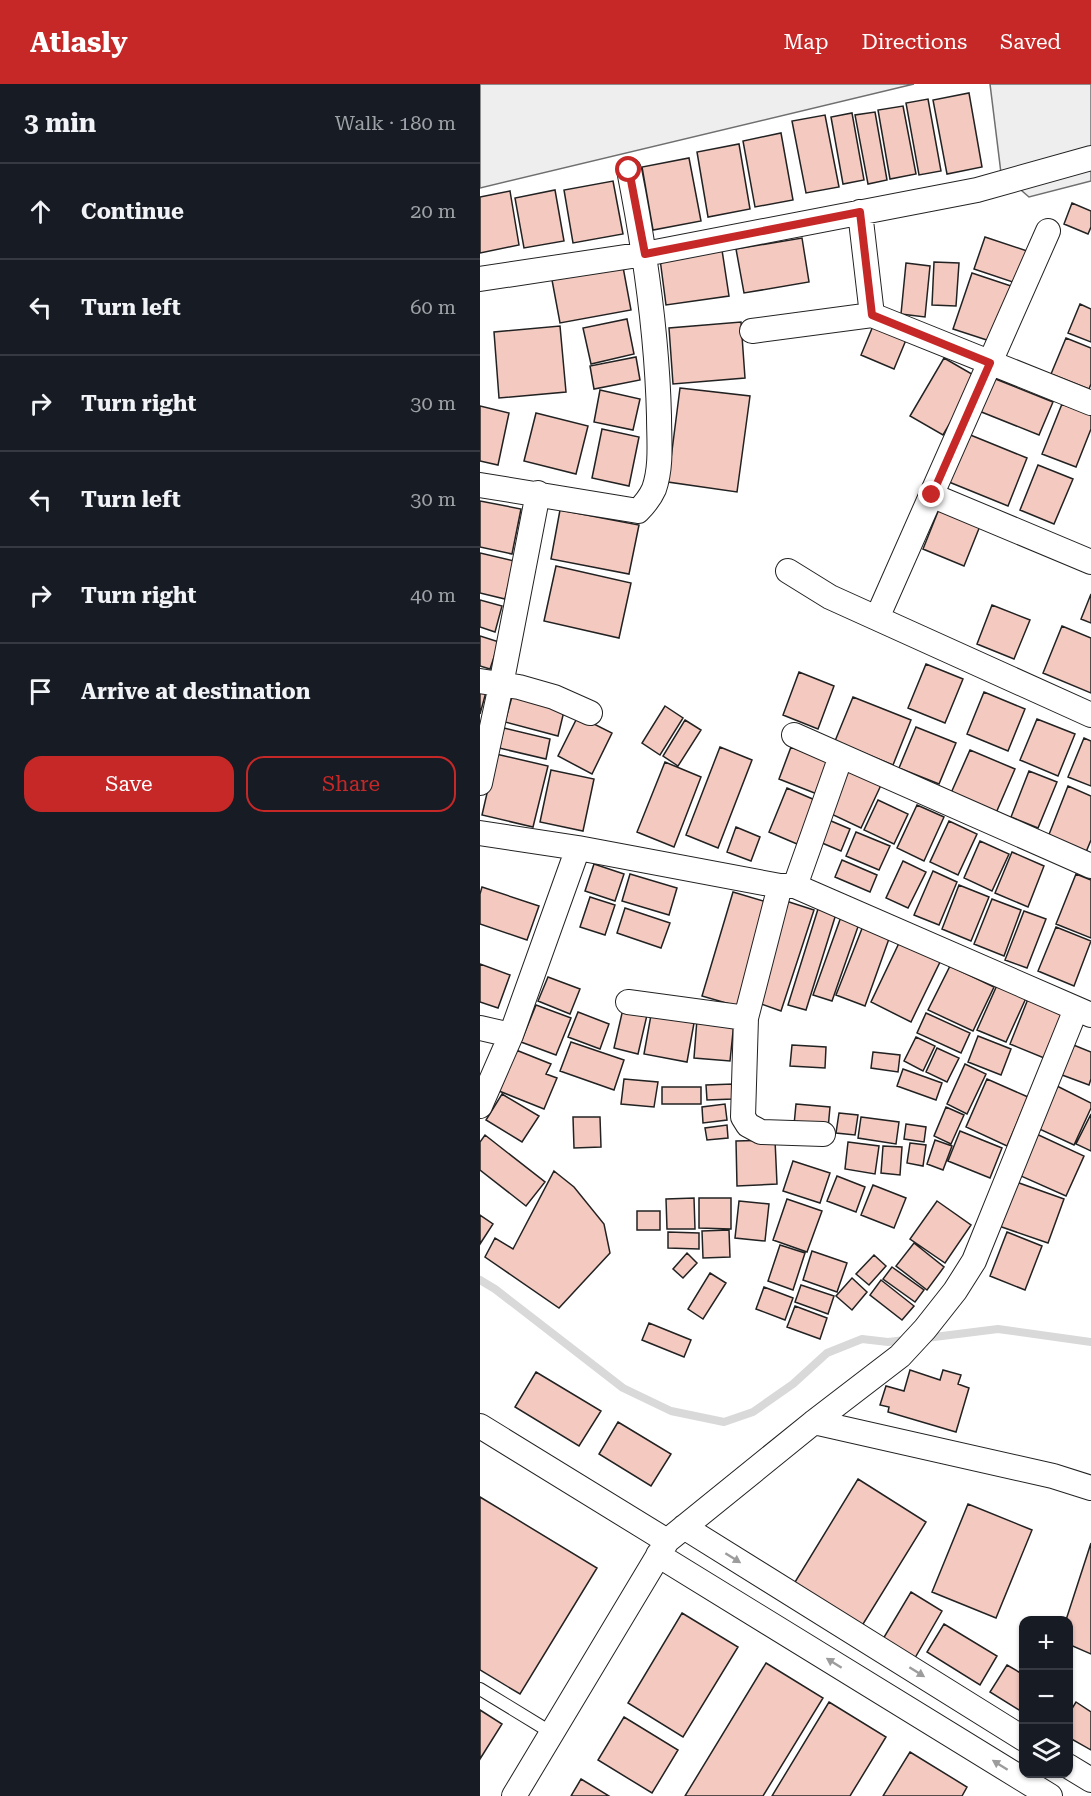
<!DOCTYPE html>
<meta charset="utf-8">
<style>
:root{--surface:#171b24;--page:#20242c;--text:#f1f3f6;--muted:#9ea1a6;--line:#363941;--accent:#c62828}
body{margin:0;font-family:"Roboto Serif",serif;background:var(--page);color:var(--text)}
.controls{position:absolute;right:18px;bottom:18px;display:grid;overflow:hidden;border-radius:12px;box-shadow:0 2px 4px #0004}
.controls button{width:54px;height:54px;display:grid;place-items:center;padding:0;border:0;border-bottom:2px solid var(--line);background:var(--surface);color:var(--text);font:30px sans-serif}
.stop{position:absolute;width:18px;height:18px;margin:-14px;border:4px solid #c62828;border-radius:50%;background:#fff}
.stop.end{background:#c62828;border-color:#fff;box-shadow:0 2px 6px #0008}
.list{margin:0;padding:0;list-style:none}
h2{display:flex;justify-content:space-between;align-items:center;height:78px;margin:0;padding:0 24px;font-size:26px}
h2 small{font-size:20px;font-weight:400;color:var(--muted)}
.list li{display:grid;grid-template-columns:39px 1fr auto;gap:18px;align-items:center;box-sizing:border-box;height:96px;padding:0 24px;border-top:2px solid var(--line)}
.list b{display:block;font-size:22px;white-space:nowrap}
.list em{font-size:20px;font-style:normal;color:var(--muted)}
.actions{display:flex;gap:12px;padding:18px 24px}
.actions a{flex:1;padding:14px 0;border:2px solid var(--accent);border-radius:18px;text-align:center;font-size:21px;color:var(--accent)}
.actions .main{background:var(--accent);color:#fff}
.icon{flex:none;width:33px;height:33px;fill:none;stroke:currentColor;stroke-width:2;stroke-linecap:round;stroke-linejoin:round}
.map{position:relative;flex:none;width:611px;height:1712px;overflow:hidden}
header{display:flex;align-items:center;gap:36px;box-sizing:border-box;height:84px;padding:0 30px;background:var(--accent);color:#fff}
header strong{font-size:28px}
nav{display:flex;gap:33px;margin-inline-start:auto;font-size:21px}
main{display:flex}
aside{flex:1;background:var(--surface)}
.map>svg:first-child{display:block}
.green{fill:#eee;stroke:#6f6f6f;stroke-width:1.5}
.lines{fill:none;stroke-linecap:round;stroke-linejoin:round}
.stream{stroke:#d9d9d9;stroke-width:8}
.building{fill:#f3c9c0;stroke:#222;stroke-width:1.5}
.lane-casing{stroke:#222;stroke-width:14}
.street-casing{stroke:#222;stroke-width:26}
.lane{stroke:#fff;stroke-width:12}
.street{stroke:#fff;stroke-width:24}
.oneway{fill:#9c9c9c}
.route{stroke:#c62828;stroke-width:8}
</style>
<header>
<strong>Atlasly</strong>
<nav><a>Map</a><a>Directions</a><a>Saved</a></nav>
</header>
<main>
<aside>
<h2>3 min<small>Walk · 180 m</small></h2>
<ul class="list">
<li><svg class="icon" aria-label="ahead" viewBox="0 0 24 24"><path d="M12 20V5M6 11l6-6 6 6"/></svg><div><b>Continue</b></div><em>20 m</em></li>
<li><svg class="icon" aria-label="left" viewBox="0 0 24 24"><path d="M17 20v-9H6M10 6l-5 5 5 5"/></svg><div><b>Turn left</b></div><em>60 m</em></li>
<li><svg class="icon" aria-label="right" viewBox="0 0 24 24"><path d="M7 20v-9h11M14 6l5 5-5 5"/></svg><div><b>Turn right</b></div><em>30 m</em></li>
<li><svg class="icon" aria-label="left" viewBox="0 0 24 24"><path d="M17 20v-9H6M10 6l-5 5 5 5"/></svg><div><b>Turn left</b></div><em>30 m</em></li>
<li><svg class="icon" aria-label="right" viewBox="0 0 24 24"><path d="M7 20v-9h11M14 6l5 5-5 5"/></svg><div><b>Turn right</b></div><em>40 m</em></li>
<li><svg class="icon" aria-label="arrive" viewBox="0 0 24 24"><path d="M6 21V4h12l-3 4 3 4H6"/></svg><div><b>Arrive at destination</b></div></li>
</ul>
<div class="actions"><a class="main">Save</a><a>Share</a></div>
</aside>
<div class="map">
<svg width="611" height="1712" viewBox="0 0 611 1712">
<rect width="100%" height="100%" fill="#fff"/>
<path class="green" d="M0 0H434L0 104Z
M510 0H611V97L549 113 521 89Z"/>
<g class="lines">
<path class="stream" d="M0 1196 15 1205 143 1304 191 1327 244 1338 273 1328 313 1300 347 1269 382 1255 408 1258 425 1256
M446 1254 518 1245 611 1258"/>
</g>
<path class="building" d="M489 9 502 83 467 90 453 16Z
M448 15 461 87 439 91 426 19Z
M423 22 436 90 410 95 398 26Z
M395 28 407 96 388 100 375 31Z
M372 29 384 96 363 100 351 33Z
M345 31 359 103 326 109 312 37Z
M301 49 313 116 275 123 263 57Z
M259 60 270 125 228 133 217 68Z
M209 74 221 137 173 146 162 83Z
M133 97 143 150 93 159 84 106Z
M75 106 84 157 44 164 35 114Z
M30 107 39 161 0 169V113Z
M592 119 611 127V143L608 150 584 140Z
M505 153 550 168 539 200 494 185Z
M322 154 329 198 264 209 256 165Z
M242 166 249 212 186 221 180 175Z
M454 178 479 179 476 222 452 221Z
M426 179 450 182 445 233 421 230Z
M143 183 151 226 80 239 72 196Z
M492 189 534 203 516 259 473 245Z
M600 220 611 225V258L588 249Z
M147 235 154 270 111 280 103 244Z
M261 238 265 294 193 300 189 244Z
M80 242 86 308 19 314 14 248Z
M393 242 426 256 414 285 381 271Z
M586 254 611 264V300L609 305 571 290Z
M156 273 160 296 114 305 110 282Z
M464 274 497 293 463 351 430 332Z
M513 294 573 318 559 351 499 327Z
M200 304 270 312 257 408 188 398Z
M120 306 160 315 153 346 114 338Z
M582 320 611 331V345L596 383 562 370Z
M0 322 29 329 18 381 0 377Z
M56 329 108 342 96 390 44 377Z
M122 345 159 353 149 402 112 394Z
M488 350 547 374 528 422 469 398Z
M558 381 593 395 574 440 540 426Z
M0 417 41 425 32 470 0 463Z
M459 425 500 442 484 482 443 465Z
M80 426 159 441 149 490 71 475Z
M0 469 34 477 25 515 0 509Z
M76 482 151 499 139 554 64 537Z
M611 510V539L601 535Z
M0 516 22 522 15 548 0 543Z
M512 521 550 536 534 575 497 560Z
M582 542 611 554V609L563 589Z
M0 552 19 558 10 585 0 582Z
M446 580 483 595 465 639 428 624Z
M319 588 354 602 338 645 303 631Z
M0 607 6 608 0 630Z
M504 608 545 625 528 667 487 650Z
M33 609 85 623 78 652 25 638Z
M373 613 431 636 413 681 355 657Z
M185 622 203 634 180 671 162 659Z
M98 632 132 649 112 690 78 672Z
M557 635 595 650 578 692 540 676Z
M205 636 221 646 198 682 183 672Z
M436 643 476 659 459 700 419 684Z
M24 644 70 655 66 675 19 664Z
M604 654 611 657V702L588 693Z
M240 663 272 676 238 764 206 751Z
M311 663 349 678 337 710 299 695Z
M490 666 535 685 516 729 471 709Z
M16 670 68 682 53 743 2 731Z
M185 678 221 693 194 763 157 748Z
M368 684 402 699 381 744 347 728Z
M71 686 114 695 103 747 60 738Z
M549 687 577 698 558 744 531 733Z
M588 702 611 712V756L606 768 568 753Z
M307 704 335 716 317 760 289 748Z
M398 716 428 730 414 760 384 746Z
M437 721 464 733 444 777 417 764Z
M344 734 370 745 361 767 335 756Z
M469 737 497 750 478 791 450 778Z
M256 743 280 753 271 777 247 768Z
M376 748 410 762 399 786 366 772Z
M500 757 529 770 512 807 484 794Z
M532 768 564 782 548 823 515 809Z
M362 776 397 791 390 808 355 793Z
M423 777 446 788 428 824 406 814Z
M114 780 144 790 135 817 105 807Z
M453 787 477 798 459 841 434 831Z
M150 790 197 804 189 831 142 817Z
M596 790 611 796V854L576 840Z
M479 801 509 813 491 857 462 845Z
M2 803 59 822 47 856 0 840V810Z
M253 808 290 819 260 923 222 912Z
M110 813 135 821 125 851 100 843Z
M512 815 541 826 524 872 494 860Z
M306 817 334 826 301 927 273 917Z
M145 824 190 839 181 864 137 849Z
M338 825 356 830 326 926 308 921Z
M544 827 566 835 547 884 525 876Z
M362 830 380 837 352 917 333 911Z
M383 842 410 852 385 922 356 911Z
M576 843 611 857 594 902 558 887Z
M420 857 460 878 431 938 391 918Z
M0 880 30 891 18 924 0 918Z
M470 882 514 903 493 947 448 926Z
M68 893 100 905 90 930 58 917Z
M518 899 547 912 526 958 497 946Z
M548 915 588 931 569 976 530 960Z
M56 921 91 934 76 971 41 958Z
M143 925 167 931 158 970 134 964Z
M98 928 129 940 120 965 88 953Z
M446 929 490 949 481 969 437 949Z
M171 931 214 939 207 978 164 970Z
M217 935 254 938 250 977 214 974Z
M498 952 531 965 521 991 488 978Z
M436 953 455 962 443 987 424 977Z
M91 958 144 976 134 1006 80 987Z
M586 958 611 968V995L609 1001 574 988Z
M312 961 346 963 345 984 310 982Z
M457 964 479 974 467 998 446 988Z
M36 966 71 980 66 990 77 994 64 1025 19 1007Z
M393 968 420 971 418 988 391 984Z
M485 980 506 990 487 1030 467 1020Z
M423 985 462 999 456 1016 417 1002Z
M144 995 178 998 174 1023 141 1020Z
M507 995 548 1013 527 1062 486 1043Z
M253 1000V1015L227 1016 226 1001Z
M575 1001 611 1019V1024L594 1061 555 1043Z
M182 1003H221V1020H182Z
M22 1010 59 1032 42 1058 6 1036Z
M245 1020 247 1036 223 1039 222 1023Z
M316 1020 350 1023 348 1045 314 1041Z
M466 1023 484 1031 471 1060 454 1052Z
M359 1029 378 1031 375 1051 356 1049Z
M611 1030V1067L596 1060Z
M93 1033H120L121 1063 94 1064Z
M381 1033 419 1038 416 1060 378 1054Z
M426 1040 446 1043 444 1058 424 1055Z
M247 1041 248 1054 227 1056 225 1044Z
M480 1047 522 1064 510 1094 468 1077Z
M550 1047 604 1072 586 1112 532 1088Z
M5 1051 65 1098 46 1122 0 1086V1058Z
M295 1056 297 1100 257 1102 256 1057Z
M455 1056 472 1062 463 1086 447 1080Z
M368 1058 399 1062 395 1090 365 1085Z
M430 1059 446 1061 443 1082 427 1079Z
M403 1062 422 1063 420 1091 401 1089Z
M313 1077 350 1089 340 1119 303 1107Z
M74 1087 94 1103 124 1140 130 1169 79 1224 5 1173 15 1154 33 1165Z
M357 1092 385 1103 376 1128 347 1117Z
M528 1095 584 1115 568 1159 513 1140Z
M393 1101 426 1114 414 1144 381 1131Z
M214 1114 215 1145H187L186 1115Z
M219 1114H251V1145L219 1144Z
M307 1115 342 1127 327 1168 293 1156Z
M259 1117 289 1120 285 1157 255 1154Z
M457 1117 491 1141 465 1179 430 1155Z
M157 1127H180V1146H157Z
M0 1131 13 1140 0 1160Z
M249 1146 250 1173 223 1174 222 1147Z
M188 1148 219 1149V1165L188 1164Z
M527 1148 562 1162 545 1206 510 1192Z
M434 1159 464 1183 447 1206 416 1182Z
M300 1161 325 1169 313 1206 288 1197Z
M332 1167 367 1179 357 1208 323 1196Z
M207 1169 217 1179 203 1194 193 1185Z
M394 1171 406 1182 389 1201 376 1190Z
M412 1183 444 1206 435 1218 403 1195Z
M230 1189 246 1199 223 1235 208 1225Z
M372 1194 387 1208 372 1226 356 1212Z
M401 1196 434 1222 422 1236 390 1211Z
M321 1201 354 1212 348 1230 315 1218Z
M284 1203 313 1214 305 1236 276 1225Z
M315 1222 347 1234 340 1255 307 1243Z
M169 1239 211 1256 204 1273 162 1256Z
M430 1286 460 1296 463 1286 481 1291 478 1300 489 1304 476 1348 408 1328 409 1323 400 1321 406 1302 424 1307Z
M56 1288 121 1327 99 1362 35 1323Z
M138 1338 191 1370 171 1402 119 1370Z
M378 1395 446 1438 380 1545 312 1503Z
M0 1413 117 1484 40 1610 0 1586Z
M488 1420 552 1446 516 1534 452 1508Z
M611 1459V1570L588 1560V1536H586Z
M431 1508 462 1527 432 1579 400 1560Z
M202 1529 258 1563 203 1653 148 1619Z
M464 1540 517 1572 500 1601 447 1568Z
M286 1579 343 1614 283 1712H205Z
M527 1581 544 1591V1629L510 1608Z
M349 1618 406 1653 370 1712H292Z
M596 1618 611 1628V1666L588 1653V1631Z
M0 1626 22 1640 0 1675Z
M144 1633 198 1666 172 1709 118 1676Z
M430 1668 487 1703 482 1712H403Z
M101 1695 129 1712H91Z"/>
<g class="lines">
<g class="lane-casing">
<path id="lane" d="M0 1605 72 1649"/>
</g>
<g class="street-casing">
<path id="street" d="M380 128 392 231 611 319
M0 195 165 170 497 106 611 74
M272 247 392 231
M0 401 158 427C165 420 170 414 174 405 182 382 179 356 179 332 177 249 165 167 149 86
M451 411 611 478
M308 487 350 513 611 631
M397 534 568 147
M0 597 39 603 74 613 110 629
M314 651 611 782
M0 699 21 601 58 409
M0 749 98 764 300 802H315L611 931
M300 802 266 934 263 1033 268 1041 281 1048 343 1050
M315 802 361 672
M148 918 266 934
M0 944 31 951
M0 1022 31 951 98 764
M334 1338 573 1392 611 1404
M0 1342 187 1457
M204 1443 544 1655
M178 1471 570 1712
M588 1682 611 1696
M34 1712 187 1457 334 1338 420 1272 445 1245 475 1207 494 1177 596 925"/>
</g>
<use href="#lane" class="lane"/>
<use href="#street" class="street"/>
</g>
<defs><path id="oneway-solid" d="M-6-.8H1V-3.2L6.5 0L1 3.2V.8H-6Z" transform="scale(1.5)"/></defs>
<g class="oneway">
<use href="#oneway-solid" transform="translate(253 1474) rotate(32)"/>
<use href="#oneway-solid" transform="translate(354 1579) rotate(-148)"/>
<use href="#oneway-solid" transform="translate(437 1588) rotate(32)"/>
<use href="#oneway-solid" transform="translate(520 1681) rotate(-148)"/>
</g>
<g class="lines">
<path class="route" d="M149 86 165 170 380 128 392 231 510 279 452 411"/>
</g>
</svg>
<div class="controls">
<button>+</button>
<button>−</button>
<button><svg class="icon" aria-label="layers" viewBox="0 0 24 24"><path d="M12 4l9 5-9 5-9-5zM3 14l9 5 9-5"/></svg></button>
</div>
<div class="stop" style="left:149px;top:86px"></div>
<div class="stop end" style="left:452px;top:411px"></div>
</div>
</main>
